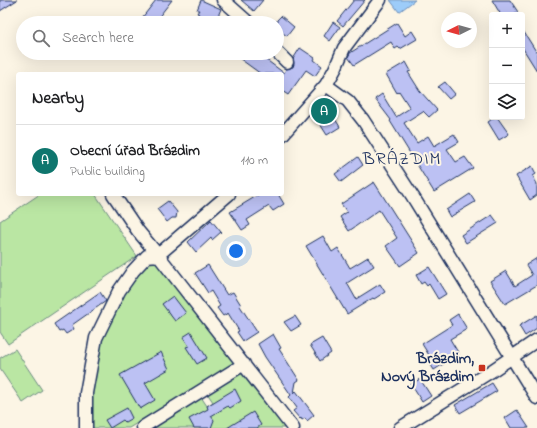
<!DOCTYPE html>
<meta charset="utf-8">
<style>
:root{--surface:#fff;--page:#f2f2f2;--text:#202124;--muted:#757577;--line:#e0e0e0;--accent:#0f766e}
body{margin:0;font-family:"Indie Flower",sans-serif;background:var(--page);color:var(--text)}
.controls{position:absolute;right:12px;top:12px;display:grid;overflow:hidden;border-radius:4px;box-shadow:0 4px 16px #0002}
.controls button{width:36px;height:36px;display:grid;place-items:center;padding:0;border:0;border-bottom:1px solid var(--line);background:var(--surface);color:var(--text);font:20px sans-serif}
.compass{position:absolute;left:441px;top:12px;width:36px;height:36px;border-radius:50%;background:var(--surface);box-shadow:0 4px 16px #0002;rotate:265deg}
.you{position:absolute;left:236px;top:251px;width:14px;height:14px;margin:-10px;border:3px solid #fff;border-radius:50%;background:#1a73e8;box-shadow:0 0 0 6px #1a73e833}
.badge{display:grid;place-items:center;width:26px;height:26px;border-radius:50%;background:var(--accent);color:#fff;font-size:13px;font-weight:700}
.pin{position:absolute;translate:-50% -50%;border:2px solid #fff;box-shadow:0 1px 4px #0006}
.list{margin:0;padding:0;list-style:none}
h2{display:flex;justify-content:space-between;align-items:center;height:52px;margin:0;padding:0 16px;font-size:17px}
h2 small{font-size:13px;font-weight:400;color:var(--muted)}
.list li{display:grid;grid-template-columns:26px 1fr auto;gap:12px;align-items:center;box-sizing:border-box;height:72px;padding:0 16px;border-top:1px solid var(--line)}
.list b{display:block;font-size:15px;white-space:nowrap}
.list p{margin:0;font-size:13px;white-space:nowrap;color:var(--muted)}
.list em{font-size:13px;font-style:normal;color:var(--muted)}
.icon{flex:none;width:22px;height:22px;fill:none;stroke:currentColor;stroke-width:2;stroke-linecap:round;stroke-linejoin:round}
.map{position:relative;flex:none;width:537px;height:428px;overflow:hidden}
.search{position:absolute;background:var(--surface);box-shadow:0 4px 16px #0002;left:16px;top:16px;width:268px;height:44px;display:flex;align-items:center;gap:10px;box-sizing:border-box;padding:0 14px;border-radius:22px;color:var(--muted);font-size:15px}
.panel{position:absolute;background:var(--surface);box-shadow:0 4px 16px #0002;left:16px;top:72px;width:268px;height:124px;border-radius:4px}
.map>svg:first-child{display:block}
.green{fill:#bae6a3;stroke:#6a8a80}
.water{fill:#9dccf9;stroke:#698dbb}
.building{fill:#bcc1f3;stroke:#1b2f5e}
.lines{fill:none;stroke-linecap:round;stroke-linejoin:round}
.minor-casing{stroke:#1b2f5e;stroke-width:15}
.minor{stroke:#fcf5e5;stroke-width:12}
.poi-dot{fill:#c8321e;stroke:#fcf5e5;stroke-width:1.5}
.labels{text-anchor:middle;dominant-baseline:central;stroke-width:4;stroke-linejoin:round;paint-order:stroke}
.poi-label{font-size:16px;font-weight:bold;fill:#1b2f5e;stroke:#fcf5e5;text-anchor:end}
.quarter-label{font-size:18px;letter-spacing:1px;fill:#1b2f5e;stroke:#fcf5e5}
</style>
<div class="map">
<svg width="537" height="428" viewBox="0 0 537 428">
<rect width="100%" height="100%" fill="#fcf5e5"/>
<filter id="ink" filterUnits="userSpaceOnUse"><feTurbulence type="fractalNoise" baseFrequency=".025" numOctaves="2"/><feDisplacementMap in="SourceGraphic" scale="8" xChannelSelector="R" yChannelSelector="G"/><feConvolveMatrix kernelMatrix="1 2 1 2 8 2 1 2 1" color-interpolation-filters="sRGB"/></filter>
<g filter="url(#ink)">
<path class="green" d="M40 194H95L137 256 8 344 0 332V221Z
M154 259 235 363 129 428H91V395L101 339 111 314 135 275Z
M15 349 42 390 23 403 0 369V358Z
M243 371 287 428H151L201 397 207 406 213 402 207 393Z"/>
<path class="water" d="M390 0H415L399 12Z"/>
<path class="building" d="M0 0H17L0 11Z
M156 0H172L154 23H138Z
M201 0 221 9 215 23H207L197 19 199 14 197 13 199 10H197Z
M241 0H263L254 11Z
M354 0H365L343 26 337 21Z
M492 0H510L518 12 514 15H501Z
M281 16 294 27 287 36 277 29V20Z
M333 22 340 27 330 41 324 36Z
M397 23 405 36 412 31 417 39 400 49 398 47 395 49 391 42 354 65 348 57 350 53Z
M522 29 537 53V71L522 47Z
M300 48 315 58 314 60 322 66 315 76 306 70 288 95 282 91V76L283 74H261L232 53H257L284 73 286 69 293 67 294 64 293 59Z
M406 62 411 71 408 72 420 91 437 110 429 117 423 111 404 123 417 143 428 136 434 146 454 134 459 142 447 149 456 162 465 157 473 168 434 192 390 121 391 120 375 99 382 94 396 117 410 108 399 91 397 93 386 74Z
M445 82 455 94 449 99 438 87Z
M326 104 340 127 327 135 313 113Z
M495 117H497L509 134 499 140 488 122Z
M358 157 363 165 341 182 335 174Z
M532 166 536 174 533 176 537 184V195L530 200 516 176Z
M374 182 419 253 400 266 386 246 397 238 379 210 349 231 340 217 347 212 341 204Z
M260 194H278L284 204 273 211 269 206 247 220 250 225 242 230 230 212Z
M470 194 475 202 450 217 446 210Z
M168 201 177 212 176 218H172L167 222 157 209Z
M492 215 498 223 466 243 461 235Z
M211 220 221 232 212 240 211 238 196 252 188 242Z
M323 236 332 252 338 248 350 268 368 257 374 266 347 283 356 299 380 284 385 292 374 299 373 298 347 314 306 246Z
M537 258V285L505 304 490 281 506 271 515 286 532 275 526 265Z
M208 265 227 295 233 292 241 305 240 306 257 332 243 341 237 332 239 331 228 313 223 316 217 308 220 306 211 291 208 293 195 273Z
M429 267 446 294 438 299 429 284 427 286 424 282 421 284 416 275Z
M100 292 106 301 72 325 74 329 66 334 63 330 59 332 54 324Z
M173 296 186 313 175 321 162 304Z
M458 314 467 329 450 339 459 354 434 370 429 362 432 360 422 344 452 325 449 320Z
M537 315V328L525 336 519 326Z
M295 316 301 325 291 331 284 322Z
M191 332 207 358 197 364 186 347 189 346 183 337Z
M273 334 281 348 279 349 299 380 296 382 294 393 296 391 314 415 307 421 305 418 302 420 301 418 300 419 293 411 297 408 289 397 291 395 265 357 258 344Z
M322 338 331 353 320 361 310 345Z
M161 352 169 369 145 383 155 400 140 409 120 375Z
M420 379 431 396 422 402 411 384Z
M492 383 497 391 460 413 455 405Z
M235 389 241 401 230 408 228 406 211 416 214 420 211 428H194L189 419 208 409 207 406Z
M127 408 132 418 125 422 123 420 110 428 105 420Z
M517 410 529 428H511L505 418Z
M253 412 261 425 257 428H227Z"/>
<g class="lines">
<g class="minor-casing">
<path id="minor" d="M223 0 249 23
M277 52 287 62
M326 85 348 101 363 120 413 197 537 398
M282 135 326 85 335 69 344 48 380 0
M229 194 158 255 293 428
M143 427 244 364
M86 428V393L96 338 119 291 133 271 147 256 158 255 138 231 113 194
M400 428 490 372 537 340"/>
</g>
<use href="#minor" class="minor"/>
</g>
</g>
<rect class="poi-dot" x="478" y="364" width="8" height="8" rx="2"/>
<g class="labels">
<g class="poi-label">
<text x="474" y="359">Brázdim,<tspan x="474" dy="18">Nový Brázdim</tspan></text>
</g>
<g class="quarter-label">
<text x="402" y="160">BRÁZDIM</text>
</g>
</g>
</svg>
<div class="controls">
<button>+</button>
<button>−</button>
<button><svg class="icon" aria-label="layers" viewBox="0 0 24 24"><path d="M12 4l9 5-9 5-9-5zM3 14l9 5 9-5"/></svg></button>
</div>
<svg class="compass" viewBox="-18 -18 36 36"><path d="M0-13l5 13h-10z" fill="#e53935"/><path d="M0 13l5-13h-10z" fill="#757577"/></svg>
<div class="you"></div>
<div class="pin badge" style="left:324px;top:111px">A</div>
<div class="search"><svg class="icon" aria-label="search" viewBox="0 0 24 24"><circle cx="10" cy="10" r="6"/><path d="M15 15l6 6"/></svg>Search here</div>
<section class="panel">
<h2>Nearby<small></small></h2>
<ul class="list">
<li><span class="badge">A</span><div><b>Obecní úřad Brázdim</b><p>Public building</p></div><em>110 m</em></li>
</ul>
</section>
</div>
